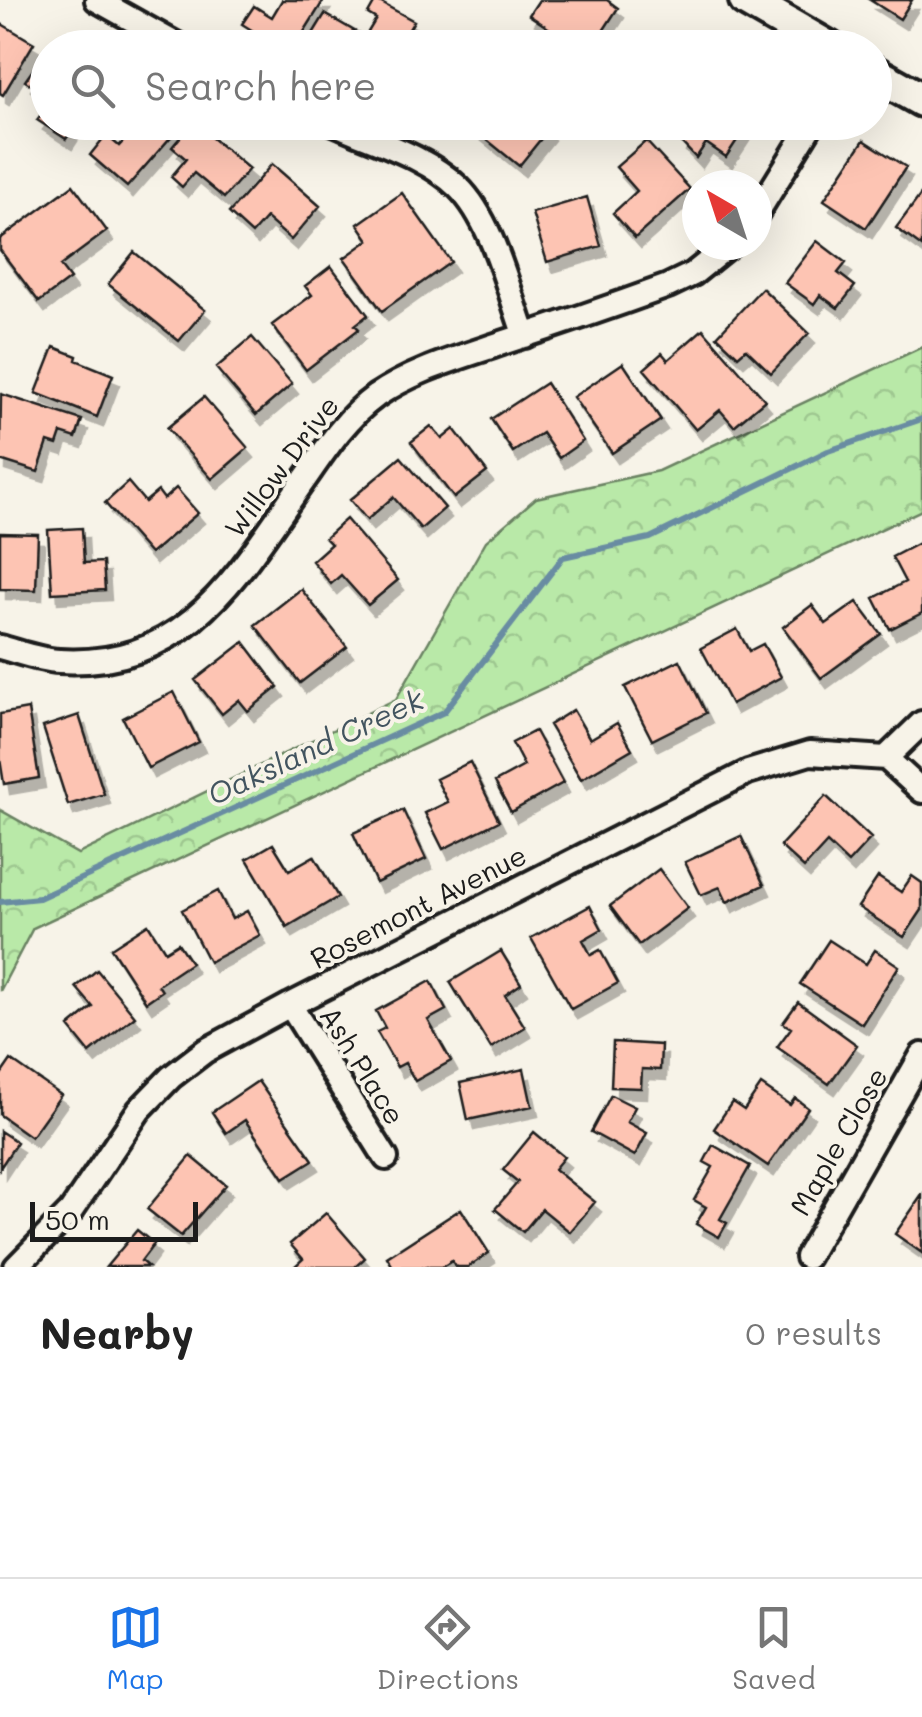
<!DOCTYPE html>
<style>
:root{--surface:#fff;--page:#f2f2f2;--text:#222;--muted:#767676;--line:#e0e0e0;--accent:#1a73e8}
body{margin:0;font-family:Mali,sans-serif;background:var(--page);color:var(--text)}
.compass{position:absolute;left:682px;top:170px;width:90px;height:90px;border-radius:50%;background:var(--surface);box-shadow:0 10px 40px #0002;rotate:321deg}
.scale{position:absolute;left:30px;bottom:25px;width:168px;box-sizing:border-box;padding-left:10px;border:5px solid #1c1c1c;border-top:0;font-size:28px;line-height:35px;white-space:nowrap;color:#1c1c1c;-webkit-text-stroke:8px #f7f3e8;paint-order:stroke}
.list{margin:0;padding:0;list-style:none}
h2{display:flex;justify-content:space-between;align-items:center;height:130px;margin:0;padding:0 40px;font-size:42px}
h2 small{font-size:32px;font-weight:400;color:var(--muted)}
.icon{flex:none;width:55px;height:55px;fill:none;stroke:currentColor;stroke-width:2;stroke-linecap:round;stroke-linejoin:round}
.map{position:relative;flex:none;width:922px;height:1267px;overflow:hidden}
.search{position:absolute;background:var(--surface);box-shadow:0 10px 40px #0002;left:30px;right:30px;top:30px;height:110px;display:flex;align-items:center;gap:25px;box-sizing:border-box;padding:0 35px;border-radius:55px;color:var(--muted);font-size:38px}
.sheet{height:310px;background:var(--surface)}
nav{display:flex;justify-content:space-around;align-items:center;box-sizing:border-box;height:140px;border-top:2px solid var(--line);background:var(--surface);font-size:28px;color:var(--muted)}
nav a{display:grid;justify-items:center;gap:5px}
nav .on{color:var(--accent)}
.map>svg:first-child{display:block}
.forest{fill:url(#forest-crowns);stroke:#6a8262;stroke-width:2.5}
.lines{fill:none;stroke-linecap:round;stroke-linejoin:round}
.stream{stroke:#698ca2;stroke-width:6}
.building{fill:#fdc4b3;stroke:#1c1c1c;stroke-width:2.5;filter:url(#shadow)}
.street-casing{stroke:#1c1c1c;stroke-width:30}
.secondary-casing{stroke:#1c1c1c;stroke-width:40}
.street{stroke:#f7f3e8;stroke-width:22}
.secondary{stroke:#f7f3e8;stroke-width:32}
.labels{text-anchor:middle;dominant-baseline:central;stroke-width:8;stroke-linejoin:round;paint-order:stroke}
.street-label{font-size:28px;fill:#1c1c1c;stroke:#f7f3e8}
.water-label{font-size:30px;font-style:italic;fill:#42545f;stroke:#f7f3e8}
</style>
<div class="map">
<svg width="922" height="1267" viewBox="0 0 922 1267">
<defs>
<pattern id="forest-crowns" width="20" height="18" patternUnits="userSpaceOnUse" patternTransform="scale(2.5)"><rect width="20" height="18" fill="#b9e9a8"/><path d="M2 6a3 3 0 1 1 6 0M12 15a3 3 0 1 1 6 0" fill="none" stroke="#9ec790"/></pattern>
<filter id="shadow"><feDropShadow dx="6" dy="10" stdDeviation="0" flood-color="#0004"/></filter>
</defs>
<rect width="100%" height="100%" fill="#f7f3e8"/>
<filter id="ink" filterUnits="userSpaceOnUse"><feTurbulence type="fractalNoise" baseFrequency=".01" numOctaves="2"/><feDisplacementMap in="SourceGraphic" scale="20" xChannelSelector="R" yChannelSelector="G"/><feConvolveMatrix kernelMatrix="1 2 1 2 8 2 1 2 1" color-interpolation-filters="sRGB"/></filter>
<g filter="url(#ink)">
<path class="forest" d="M922 347V510L33 928 0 991V810L78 854 396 699 486 541 536 498 658 471Z"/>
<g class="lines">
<path class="stream" d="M0 902 39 898 444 712 563 557 650 538 828 451 922 419"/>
</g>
<path class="building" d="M282 0H324L294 48H280L242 24 254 6 272 17Z
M376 0 414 21 398 48H311L306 45 325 14 365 37 376 19 368 14Z
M539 0H607L618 8 592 48H578L529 15Z
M870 0H912L900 19Z
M0 23 34 43 3 95 0 93Z
M48 48V96L25 81Z
M48 105V122H77L66 139 37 120Z
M124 122H166L176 131 127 187 90 155 106 135 119 146 133 131Z
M193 122 249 169 224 198 194 173 182 187 171 177 186 159 172 147Z
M473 122H540L548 130 519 166 470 126Z
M692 122H749L726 157 706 143 696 158 680 141Z
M864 140 906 167 866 228 824 200Z
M646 141 690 189 635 238 613 213 637 191 616 167Z
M272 164 320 206 291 240 266 218 252 234 229 213Z
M73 185 107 231 60 266 70 279 39 302 0 250V239Z
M402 193 451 262 382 311 344 258 369 240 358 224Z
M922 193V247L896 228Z
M587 197 601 246 547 262 532 213Z
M817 241 846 263 838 273 855 286 838 308 820 295 814 304 785 283Z
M134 252 205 310 179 341 108 284Z
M331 266 368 315 355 325 359 329 306 370 272 325 312 295 305 286Z
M762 288 809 333 771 373 746 349 738 356 717 336Z
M703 329 765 400 734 426 720 410 696 430 644 369 662 353 668 360Z
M252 337 292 384 256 415 216 368Z
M54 347 77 356 76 360 113 375 97 417 36 393Z
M623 363 661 420 612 453 573 397Z
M546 383 583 441 559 458 542 433 513 452 491 419Z
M1 394 82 420 76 438 61 433 57 445 48 442 38 472 0 460Z
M204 397 248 448 212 479 167 428Z
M431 426 442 439 454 429 487 472 454 498 411 442Z
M401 457 445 508 421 529 393 497 367 520 350 500Z
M128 482 145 502 158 491 164 499 176 488 198 513 150 554 105 503Z
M346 519 398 580 368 605 341 575 331 584 312 561 331 544 325 538Z
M82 528 84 563 103 562 105 590 52 593 48 530Z
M0 533 38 534 36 590 0 589Z
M919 543 922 548V613L890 629 874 598 905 582 892 557Z
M301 589 347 647 300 683 255 625Z
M857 602 881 634 821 678 783 627 812 605 826 624Z
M737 629 749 651 763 644 781 677 731 704 701 648Z
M244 642 278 687 248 711 239 700 222 714 195 680Z
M680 660 706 713 652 740 625 687Z
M174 692 199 742 148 768 123 718Z
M28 709 39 778 4 784 0 759V714Z
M573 710 590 739 617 723 632 749 581 779 549 725Z
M79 715 104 794 68 805 43 727Z
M535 731 563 783 511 812 495 782 524 766 512 743Z
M470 762 499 821 443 849 425 813 448 802 436 779Z
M826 796 871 838 848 863 827 843 804 868 780 846Z
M403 810 426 859 376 883 353 833Z
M741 836 764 885 727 902 720 887 701 895 685 862Z
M273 844 289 870 314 856 338 897 287 927 247 859Z
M659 869 688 908 639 945 610 906Z
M912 876 922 883V910L904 937 858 907 878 877 901 892Z
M218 891 232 919 247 911 260 935 209 962 182 910Z
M590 906 602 929 583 940 591 955 600 950 618 983 571 1009 531 938Z
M148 924 165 951 178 943 191 963 158 985 162 991 146 1002 111 948Z
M829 940 866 964 875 950 899 966 862 1024 800 984Z
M501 951 521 984 505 995 525 1027 491 1048 450 982Z
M97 970 135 1016 90 1053 69 1027 93 1007 76 987Z
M431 981 446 1010 428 1020 451 1061 415 1081 405 1063 397 1067 377 1032 385 1028 376 1011Z
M798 1002 857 1045 829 1084 777 1047 791 1028 783 1023Z
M613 1042 661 1045 660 1070 642 1069 641 1088 611 1087Z
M11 1060 61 1095 31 1137 0 1115V1076Z
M524 1069 532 1106 468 1120 460 1083Z
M258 1081 313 1160 284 1178 245 1120 226 1133 212 1112Z
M761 1085 790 1105 795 1098 808 1108 768 1166 714 1129 732 1102 744 1110Z
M611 1095 635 1107 627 1122 647 1133 635 1156 591 1132Z
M0 1131 17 1142 0 1168Z
M534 1132 564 1157 554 1169 595 1202 570 1232 542 1209 523 1232 495 1209 518 1182 503 1170Z
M713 1145 750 1166 720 1219 727 1223 719 1237 696 1224 706 1207 694 1200 713 1167 704 1162Z
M191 1156 226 1185 181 1236 147 1209Z
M922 1195V1253L895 1234Z
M461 1209 489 1253 468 1267H456L452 1261 442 1267H393L387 1257Z
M326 1213 365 1258 355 1267H294L303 1259 290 1244Z
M137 1230 154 1244 141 1261 148 1267H106Z"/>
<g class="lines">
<g class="street-casing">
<path id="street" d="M97 0 183 48
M332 122C372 141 425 155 458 187 493 221 508 290 525 336
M757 213 813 122
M0 647C19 652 39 660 59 661 191 669 240 569 307 476 327 447 347 417 376 396 414 370 459 358 502 343 558 325 613 306 668 286L693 274 729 245
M886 758 922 723
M290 1005 386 1158
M807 1257 922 1055
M16 1267 71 1211 139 1110 171 1077 205 1051 290 1005 748 772 810 753 886 758 922 791"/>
</g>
<g class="secondary-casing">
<path id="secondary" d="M746 0 829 48
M874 73 922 100"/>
</g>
<use href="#street" class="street"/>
<use href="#secondary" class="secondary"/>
</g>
</g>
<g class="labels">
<g class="street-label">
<text transform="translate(281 466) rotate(-53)">Willow Drive</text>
<text transform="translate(418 906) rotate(-27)">Rosemont Avenue</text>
<text transform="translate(363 1065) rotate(58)">Ash Place</text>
<text transform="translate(838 1141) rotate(-60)">Maple Close</text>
</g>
<g class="water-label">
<text transform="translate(315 746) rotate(-25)">Oaksland Creek</text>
</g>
</g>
</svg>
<svg class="compass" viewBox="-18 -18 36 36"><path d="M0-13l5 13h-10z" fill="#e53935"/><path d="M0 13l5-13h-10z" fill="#767676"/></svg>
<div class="scale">50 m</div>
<div class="search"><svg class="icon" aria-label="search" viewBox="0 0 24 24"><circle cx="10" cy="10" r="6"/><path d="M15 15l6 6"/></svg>Search here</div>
</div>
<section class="sheet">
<h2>Nearby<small>0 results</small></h2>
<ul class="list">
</ul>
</section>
<nav>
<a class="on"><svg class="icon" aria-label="map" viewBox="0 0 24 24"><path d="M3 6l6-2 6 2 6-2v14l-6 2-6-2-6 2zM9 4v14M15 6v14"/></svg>Map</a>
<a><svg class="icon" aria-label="directions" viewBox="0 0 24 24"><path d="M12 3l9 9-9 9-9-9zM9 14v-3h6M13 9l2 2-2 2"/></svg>Directions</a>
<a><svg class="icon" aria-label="saved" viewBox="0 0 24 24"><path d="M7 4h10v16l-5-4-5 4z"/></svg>Saved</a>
</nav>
